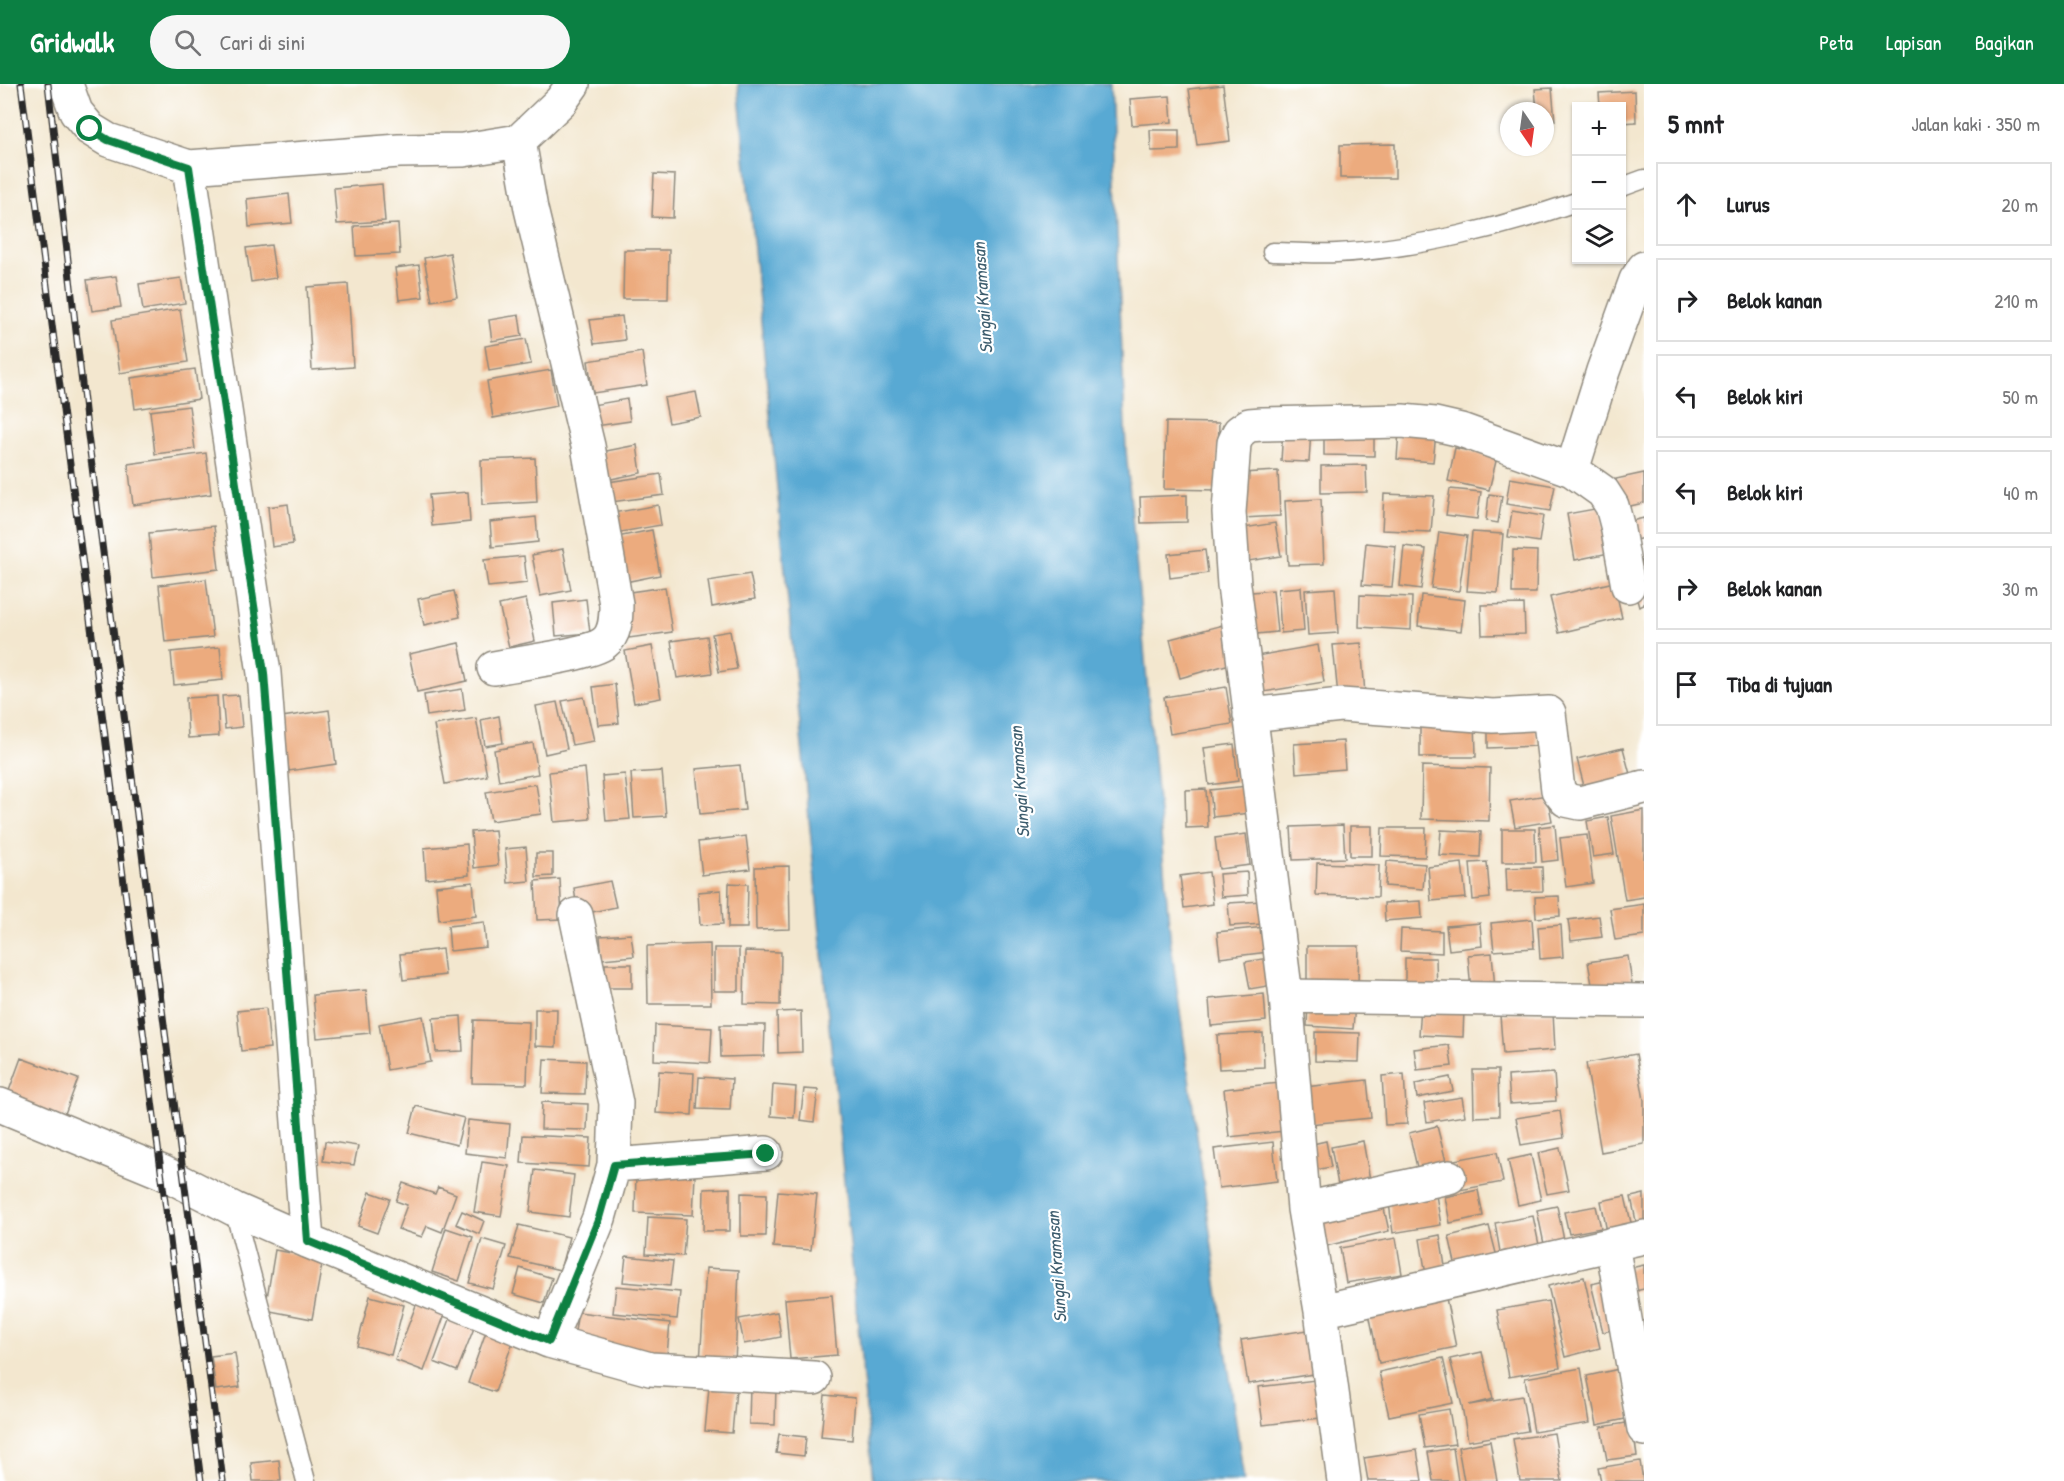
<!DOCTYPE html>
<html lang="id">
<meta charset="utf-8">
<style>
:root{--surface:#fff;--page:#f6f6f6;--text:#202124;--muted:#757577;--line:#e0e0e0;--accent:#0b8043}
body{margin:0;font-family:"Patrick Hand",sans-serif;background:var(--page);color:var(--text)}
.controls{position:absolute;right:18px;top:18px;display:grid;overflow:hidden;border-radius:0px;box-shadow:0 2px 4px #0004}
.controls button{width:54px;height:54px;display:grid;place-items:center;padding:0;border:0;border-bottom:2px solid var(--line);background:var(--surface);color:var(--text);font:30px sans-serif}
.compass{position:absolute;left:1500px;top:18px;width:54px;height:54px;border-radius:50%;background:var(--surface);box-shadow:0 2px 4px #0004;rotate:167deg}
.stop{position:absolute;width:18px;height:18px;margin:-14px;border:4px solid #0b8043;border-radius:50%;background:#fff}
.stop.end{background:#0b8043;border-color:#fff;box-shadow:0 2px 6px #0008}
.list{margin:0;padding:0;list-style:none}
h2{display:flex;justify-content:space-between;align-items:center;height:78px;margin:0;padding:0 24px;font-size:26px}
h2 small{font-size:20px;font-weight:400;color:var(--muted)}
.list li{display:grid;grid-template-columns:39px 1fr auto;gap:18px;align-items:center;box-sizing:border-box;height:84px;margin:0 12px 12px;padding:0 12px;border:2px solid var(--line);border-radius:0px}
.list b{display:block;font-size:22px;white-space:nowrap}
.list em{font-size:20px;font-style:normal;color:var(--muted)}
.icon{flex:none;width:33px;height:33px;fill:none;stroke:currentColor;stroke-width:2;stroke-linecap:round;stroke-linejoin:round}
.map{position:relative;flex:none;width:1644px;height:1397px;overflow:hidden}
header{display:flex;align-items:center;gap:36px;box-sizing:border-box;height:84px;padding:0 30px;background:var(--accent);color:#fff}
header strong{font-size:28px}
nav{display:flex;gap:33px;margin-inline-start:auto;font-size:21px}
.search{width:420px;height:54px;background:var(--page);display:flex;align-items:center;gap:15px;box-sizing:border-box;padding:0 21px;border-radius:33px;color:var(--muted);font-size:22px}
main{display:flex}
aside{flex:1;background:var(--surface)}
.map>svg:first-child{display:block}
.water{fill:#59a9d3;stroke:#426a7f;stroke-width:1.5}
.building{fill:#ecab7e}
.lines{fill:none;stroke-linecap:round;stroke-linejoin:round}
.service-casing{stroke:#8f897d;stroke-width:21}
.minor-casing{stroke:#8f897d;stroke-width:36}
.service{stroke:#fff;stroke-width:18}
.minor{stroke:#fff;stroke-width:33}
.rail-casing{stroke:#2b2b2b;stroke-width:7}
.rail{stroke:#fff;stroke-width:4.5;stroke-dasharray:14;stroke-linecap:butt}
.route{stroke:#0b8043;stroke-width:8}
.labels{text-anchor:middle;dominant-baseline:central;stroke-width:4.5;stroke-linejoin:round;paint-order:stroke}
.water-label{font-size:18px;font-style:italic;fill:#3d5d6e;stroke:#fff}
</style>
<header>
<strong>Gridwalk</strong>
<div class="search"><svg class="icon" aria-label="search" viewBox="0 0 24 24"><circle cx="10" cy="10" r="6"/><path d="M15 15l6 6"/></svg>Cari di sini</div>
<nav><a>Peta</a><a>Lapisan</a><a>Bagikan</a></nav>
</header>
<main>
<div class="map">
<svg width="1644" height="1397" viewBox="0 0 1644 1397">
<rect width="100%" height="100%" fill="#fff"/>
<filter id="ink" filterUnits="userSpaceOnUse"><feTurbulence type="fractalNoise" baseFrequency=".0167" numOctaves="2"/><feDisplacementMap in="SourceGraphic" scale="12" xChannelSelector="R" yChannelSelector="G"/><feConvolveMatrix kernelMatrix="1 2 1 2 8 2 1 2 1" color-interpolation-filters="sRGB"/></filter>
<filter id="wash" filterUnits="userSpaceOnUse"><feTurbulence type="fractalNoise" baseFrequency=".008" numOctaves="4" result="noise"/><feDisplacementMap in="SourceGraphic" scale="24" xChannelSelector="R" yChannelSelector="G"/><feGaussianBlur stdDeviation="1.35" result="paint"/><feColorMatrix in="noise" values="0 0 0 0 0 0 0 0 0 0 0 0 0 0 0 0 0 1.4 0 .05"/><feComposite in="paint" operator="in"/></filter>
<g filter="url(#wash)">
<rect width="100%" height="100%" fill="#f3e7cf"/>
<path class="water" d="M738 0H1111L1126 366 1171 861 1244 1397H873Z"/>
<g id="blocks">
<path class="building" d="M1223 1 1230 57 1197 61 1189 5Z
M1552 4 1555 37 1545 38V27H1537L1535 5Z
M1635 7 1636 38 1622 39V22H1600L1599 9Z
M1170 12 1172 38 1132 41 1130 15Z
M1150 46H1179V66L1151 67Z
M1395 60V94H1340V61Z
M654 90 675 91 673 134 652 133Z
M382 100 385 137 337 140 334 104Z
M289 110 292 139 249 143 247 115Z
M398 140 400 170 356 172 354 142Z
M271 161 276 194 251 198 246 164Z
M624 166H669L668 215H623Z
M450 169 457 213 432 217 424 174Z
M419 181 423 213 399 216 395 184Z
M116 192 121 223 92 227 87 196Z
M181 194 185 219 143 226 139 200Z
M348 200 353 283 312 286 307 203Z
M180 225 188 278 120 289 112 236Z
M519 231 522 252 492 257 489 236Z
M622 232 625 256 594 260 590 236Z
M526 255 531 280 489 287 485 262Z
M642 268 647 301 593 309 588 277Z
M195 285 199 315 135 325 131 294Z
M551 286 557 322 493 334 487 297Z
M696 308 701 333 669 339 664 314Z
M627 315 630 337 596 342 592 321Z
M189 322 195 365 155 370 150 327Z
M1166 338 1219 339 1217 406 1164 405Z
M1324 343H1374V372L1324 371Z
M1283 345 1311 346 1309 378 1281 377Z
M1399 346 1436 349 1433 378 1397 375Z
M637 361 641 389 606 396 601 368Z
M1455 364 1497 373 1489 406 1448 397Z
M206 369 211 410 133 421 128 380Z
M535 374 537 418 482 421 481 376Z
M1366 381 1367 408 1321 409V382Z
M1278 387 1280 432 1243 434 1241 389Z
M1644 389V419L1621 424 1616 395Z
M661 390 664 411 611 418 608 398Z
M1510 394 1555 402 1550 427 1506 420Z
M1450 405 1481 408 1477 435 1446 431Z
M468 408 470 438 432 442 429 411Z
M1384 410 1434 412 1431 448 1382 446Z
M1489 410 1502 412 1498 439 1486 437Z
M1187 411V438L1141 439 1140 413Z
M1321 415 1324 480 1288 481 1285 417Z
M288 420 293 460 272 463 268 423Z
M658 421 661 441 610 450 607 430Z
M1600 424 1609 469 1575 476 1567 430Z
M1512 427 1543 432 1539 458 1508 453Z
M536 433 538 458 492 463 490 438Z
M1644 434V454L1627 458 1622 439Z
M1275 439 1281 472 1242 478 1237 445Z
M214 442 219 485 153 493 149 449Z
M652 446 660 491 625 498 617 453Z
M1439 448 1467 452 1459 507 1431 504Z
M1472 448 1503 450 1498 509 1467 507Z
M1366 459 1396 462 1392 503 1362 501Z
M1404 462 1426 465 1421 505 1400 502Z
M563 465 571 506 540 512 532 471Z
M1205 466 1208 489 1170 494 1168 470Z
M1513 466 1537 467 1536 509H1512Z
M524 472 527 499 488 503 484 476Z
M1644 476V521L1639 523 1627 481Z
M750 490 755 515 712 523 708 497Z
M206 495 213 553 165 558 159 501Z
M1614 498 1622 534 1559 549 1550 513Z
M665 503 672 548 629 554 623 509Z
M1301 503 1304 547 1281 549 1278 505Z
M1335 504 1338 549 1308 551 1305 506Z
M1273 506 1277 548 1246 551 1242 509Z
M454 507 460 533 424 541 418 515Z
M1360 511 1412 513 1411 546 1359 543Z
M1421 511 1465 516 1461 547 1418 542Z
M526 515 535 557 509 563 499 521Z
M586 515 590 549 556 552 553 519Z
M1524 520 1525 550 1482 551 1481 521Z
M1227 540 1237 578 1180 594 1170 555Z
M730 547 737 585 719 588 712 550Z
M707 552 712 589 677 594 671 557Z
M459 559 467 597 417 608 409 570Z
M1361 559 1365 610 1338 612 1333 561Z
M1318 561 1324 598 1257 609 1251 573Z
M652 562 661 614 634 619 625 567Z
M220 563 223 596 174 601 171 568Z
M615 600 619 639 598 641 593 603Z
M1226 603 1232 640 1170 650 1164 613Z
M462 605 465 626 427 632 424 611Z
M239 611 242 643 225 645 222 612Z
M217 612 219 652 188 654 186 614Z
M584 613 594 657 572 661 562 617Z
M557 618 567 665 545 670 536 622Z
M329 626 336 680 289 687 282 633Z
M499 632 503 659 485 662 481 636Z
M476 634 487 692 445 700 434 641Z
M1420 635H1475L1476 673H1420Z
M1536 637 1537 662 1488 664V639Z
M1343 657 1345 685 1296 689 1294 660Z
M533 659 538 690 499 697 494 666Z
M1234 660 1238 697 1209 701 1204 664Z
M1623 664 1631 694 1585 706 1577 675Z
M740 681 745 726 700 730 696 685Z
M1422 682 1490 684 1489 737 1421 735Z
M585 684 590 735 554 738 549 688Z
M662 687 666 732 634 734 631 689Z
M625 690 630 735 606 737 602 692Z
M536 700 541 730 491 737 486 708Z
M1247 702 1250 729 1213 733 1210 706Z
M1206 705 1208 743 1186 744 1185 706Z
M1547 711 1552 737 1515 743 1510 717Z
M1644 726V813L1625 816 1611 732Z
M1608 733 1614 770 1593 773 1587 737Z
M1343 741 1345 774 1293 776 1291 743Z
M1555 741 1558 776 1542 778 1539 743Z
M1350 742H1372V772H1350Z
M1382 744H1426L1425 773 1381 772Z
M1502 745H1535L1536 778H1502Z
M495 746 498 781 474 784 471 748Z
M1441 746 1481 748 1480 773 1439 771Z
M1246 750 1250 781 1219 785 1215 754Z
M1587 751 1593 799 1566 803 1560 754Z
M746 752 750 785 702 791 698 758Z
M467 760 469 791 426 795 424 764Z
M526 763 529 797 508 799 505 765Z
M536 769H553V792L536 793Z
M1387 777 1425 780 1423 805 1385 802Z
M1487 778 1490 814 1473 816 1470 779Z
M1317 779 1379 781 1378 813 1316 811Z
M1462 779 1466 814 1431 817 1428 783Z
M789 782 790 845 756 846 755 783Z
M1542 783 1543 807 1507 808 1506 784Z
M1209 788 1213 820 1184 824 1180 792Z
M1247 788 1248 811 1221 813 1219 790Z
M560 795 562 835 537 836 535 797Z
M610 797 616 823 578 831 574 804Z
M473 798 476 832 439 836 436 802Z
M729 799 748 800 747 844H728Z
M721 806 723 840 700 841 698 808Z
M1559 812 1560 832 1536 834 1535 813Z
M1263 817 1264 840 1230 842 1228 819Z
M1421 817 1422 834 1385 837 1384 819Z
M1644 820V852L1615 856 1610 825Z
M1599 832 1602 853 1571 857 1568 836Z
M1532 835 1534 864 1494 867 1491 839Z
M484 838 486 863 450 867 448 842Z
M1480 839 1482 862 1449 866 1446 842Z
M1561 841 1563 873 1540 875 1538 843Z
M1265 843 1268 868 1220 874 1217 848Z
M1401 845 1442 847V869L1400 867Z
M631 850 634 872 602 875 600 852Z
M710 860 711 920H648L647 862Z
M1307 862H1359L1358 901H1307Z
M714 864H739V907H714Z
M442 865 445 891 403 896 400 870Z
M745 867 781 868 780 921 744 920Z
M1492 869 1495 905 1471 907 1468 871Z
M1628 872 1632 900 1593 906 1588 878Z
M1268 874 1273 901 1250 905 1245 878Z
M1405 874H1436L1437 907H1405Z
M605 880H632V904H605Z
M366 906 370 949 317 954 313 911Z
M1264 910 1266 937 1211 942 1209 915Z
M1308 917 1355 920 1353 945 1307 942Z
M1421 922 1464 924 1463 953 1419 951Z
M266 924 270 964 241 967 237 927Z
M535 925H557L556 963 535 962Z
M801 927 802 968 778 969 777 928Z
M1553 928 1555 966 1503 970 1500 931Z
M423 932 431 978 387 986 379 940Z
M461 932 463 967 436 968 433 934Z
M474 936 529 938 527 1000 472 999Z
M655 941 712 944 710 979 654 976Z
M720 941H765L764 972 721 973Z
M1315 948 1360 949 1359 978 1315 977Z
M1263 949 1264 983 1219 985 1217 951Z
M1449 961 1452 982 1417 986 1414 965Z
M1636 970 1644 1016V1060L1601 1068 1586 979Z
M21 974 78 995 63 1035 6 1015Z
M544 975 586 977 585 1010 542 1009Z
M1473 986H1498L1499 1032 1474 1033Z
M659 987 694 989 692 1031 656 1029Z
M1554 989 1556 1017 1510 1020 1508 992Z
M1404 990 1407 1040 1385 1041 1382 992Z
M699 993 732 995 730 1026 697 1025Z
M1450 993 1453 1007 1417 1014 1415 1000Z
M1367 996 1371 1034 1309 1040 1305 1003Z
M1280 999 1285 1047 1229 1053 1224 1005Z
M773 1001 796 1003 794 1034 771 1032Z
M804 1005 818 1006 814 1038 800 1036Z
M1462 1013 1465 1032 1427 1038 1424 1019Z
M542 1018 588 1020 587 1046 541 1045Z
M416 1022 464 1034 457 1061 409 1049Z
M1560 1027 1564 1054 1521 1061 1516 1034Z
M468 1036 510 1040 507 1074 465 1069Z
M1437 1042 1449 1089 1420 1096 1409 1049Z
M523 1051 591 1054 589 1083 521 1079Z
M325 1057 358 1062 354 1081 323 1077Z
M1326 1057 1331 1083 1310 1087 1304 1062Z
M1363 1057 1372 1107 1340 1112 1331 1063Z
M1273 1058 1277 1097 1219 1104 1214 1065Z
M1560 1064 1569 1106 1547 1110 1538 1069Z
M1497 1068 1503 1098 1460 1106 1454 1076Z
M1531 1071 1541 1116 1518 1121 1508 1076Z
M482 1078 509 1082 501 1132 474 1128Z
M535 1086 574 1091 569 1133 530 1128Z
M636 1089 695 1092 693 1131 635 1129Z
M403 1099 435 1110 438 1103 456 1110 442 1148 427 1142 422 1153 398 1145 407 1121 396 1117Z
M730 1104V1147H703L704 1105Z
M1478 1106 1483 1132 1450 1139 1445 1113Z
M778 1107 817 1110 811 1166 773 1163Z
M370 1108 390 1115 377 1149 358 1142Z
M741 1109 767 1110 766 1152H741Z
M1644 1110V1141L1637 1142 1631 1113Z
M1381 1111 1389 1147 1326 1162 1318 1125Z
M1436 1111 1441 1141 1393 1149 1389 1119Z
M1625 1112 1632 1143 1607 1148 1601 1117Z
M1557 1122 1565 1161 1545 1165 1537 1126Z
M1596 1122 1601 1144 1569 1150 1564 1128Z
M462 1127 484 1137 479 1150 456 1140Z
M1533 1132 1539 1161 1500 1168 1495 1139Z
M648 1133 686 1135 683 1172 646 1170Z
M519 1141 569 1153 560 1186 510 1174Z
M1489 1142 1497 1173 1456 1183 1449 1152Z
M446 1144 473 1153 459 1197 432 1188Z
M1440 1151 1446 1188 1426 1191 1420 1155Z
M1396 1154 1402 1190 1346 1199 1340 1164Z
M482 1155 506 1162 493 1205 469 1199Z
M275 1166 323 1175 312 1235 265 1226Z
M626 1172 673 1177 670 1202 623 1198Z
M1644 1181V1205L1631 1208 1626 1185Z
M520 1184 552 1194 544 1219 513 1210Z
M706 1184 739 1186 735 1280 700 1278Z
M1584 1193 1600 1264 1565 1273 1548 1202Z
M1614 1195 1625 1243 1603 1248 1591 1200Z
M616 1202 680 1208 677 1235 613 1229Z
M832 1211 837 1271 790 1275 785 1215Z
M370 1212 404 1221 391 1271 357 1262Z
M1446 1214 1456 1263 1379 1279 1369 1229Z
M418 1216 446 1227 424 1287 395 1276Z
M1548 1217 1560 1284 1509 1293 1497 1226Z
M578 1228 670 1239 667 1271 573 1260Z
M777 1228 781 1253 744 1260 739 1235Z
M452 1230 476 1239 457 1287 434 1278Z
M488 1242 515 1252 495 1308 468 1299Z
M1314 1245 1320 1289 1248 1300 1241 1256Z
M1482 1268 1493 1315 1469 1321 1522 1312 1528 1347 1468 1357 1462 1322 1450 1275Z
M235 1269 240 1303 216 1306 211 1272Z
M1443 1274 1453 1319 1389 1332 1379 1288Z
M1581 1284 1590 1339 1534 1348 1525 1294Z
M1619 1285 1630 1334 1597 1341 1587 1292Z
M1315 1296 1320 1334 1263 1341 1258 1303Z
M750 1301 776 1302 775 1341 749 1340Z
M709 1303 736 1306 732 1349 705 1347Z
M825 1311 855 1314 852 1356 821 1353Z
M1449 1325 1455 1360 1425 1364 1419 1330Z
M1632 1338 1637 1372 1607 1376 1601 1343Z
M1554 1349 1562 1397H1520L1513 1355Z
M779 1350 806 1353 804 1372 776 1369Z
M1490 1357 1497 1397H1464L1458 1363Z
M1453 1364 1458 1397H1433L1428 1368Z
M1417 1366 1422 1397H1368L1364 1374Z
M279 1376 281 1397H253L251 1379Z
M1640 1377 1643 1397H1601L1598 1384Z"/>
</g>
</g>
<g filter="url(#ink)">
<use href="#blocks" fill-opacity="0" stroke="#8f897d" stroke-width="1.5"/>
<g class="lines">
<g class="service-casing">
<path id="service" d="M1622 103 1644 95
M1272 168C1294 168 1316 170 1337 169 1415 165 1503 143 1576 118
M234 1125 306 1397"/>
</g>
<g class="minor-casing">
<path id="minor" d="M66 0 76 28 90 45 108 56 189 83 399 67 463 66 519 57 531 125 588 362 616 520C616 533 616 550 604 559 590 570 515 580 494 584
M519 57 561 17 573 0
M189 83 264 589 307 1157
M1572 386 1603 287 1636 196 1644 184
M1250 631 1341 621 1493 632 1549 629 1558 706 1566 716 1580 719 1644 703
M1286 912 1644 917
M0 1021 162 1088 234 1125 307 1157 549 1257 650 1285 814 1294
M614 1081 766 1069
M1304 1125 1449 1093
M1612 1160 1644 1345
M1321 1227 1644 1153
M549 1257 599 1134 614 1081 616 1019 576 831
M1344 1397 1321 1227 1304 1125 1286 912 1234 501 1229 428 1234 359 1239 348 1249 341 1262 340 1402 337 1435 340 1461 346 1572 386 1603 408 1612 422 1617 441 1628 502"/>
</g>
<use href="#service" class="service"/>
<use href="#minor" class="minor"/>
<g class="rail-casing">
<path id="rail" d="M21 0 201 1397
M48 0 87 344 223 1397"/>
</g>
<use href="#rail" class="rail"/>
</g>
</g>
<g class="lines" filter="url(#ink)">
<path class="route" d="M90 45 108 56 189 83 264 589 308 1157 549 1257 599 1134 614 1081 766 1070"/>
</g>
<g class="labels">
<g class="water-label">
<text transform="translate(982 214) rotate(-94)">Sungai Kramasan</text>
<text transform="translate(1019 698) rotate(-94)">Sungai Kramasan</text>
<text transform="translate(1056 1183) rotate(-94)">Sungai Kramasan</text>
</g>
</g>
</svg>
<div class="controls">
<button>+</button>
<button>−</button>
<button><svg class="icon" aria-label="layers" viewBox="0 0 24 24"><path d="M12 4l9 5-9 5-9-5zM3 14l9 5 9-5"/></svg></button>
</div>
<svg class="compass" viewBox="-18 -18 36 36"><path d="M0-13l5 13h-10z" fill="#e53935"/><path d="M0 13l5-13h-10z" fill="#757577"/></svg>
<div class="stop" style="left:90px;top:45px"></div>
<div class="stop end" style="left:766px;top:1070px"></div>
</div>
<aside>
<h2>5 mnt<small>Jalan kaki · 350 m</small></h2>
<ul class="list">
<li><svg class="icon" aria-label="ahead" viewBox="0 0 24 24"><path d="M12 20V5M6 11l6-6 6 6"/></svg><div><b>Lurus</b></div><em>20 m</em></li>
<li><svg class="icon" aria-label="right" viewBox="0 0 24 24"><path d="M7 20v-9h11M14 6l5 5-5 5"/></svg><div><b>Belok kanan</b></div><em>210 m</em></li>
<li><svg class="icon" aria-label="left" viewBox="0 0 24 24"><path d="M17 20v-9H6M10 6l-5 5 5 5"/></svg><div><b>Belok kiri</b></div><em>50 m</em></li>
<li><svg class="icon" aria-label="left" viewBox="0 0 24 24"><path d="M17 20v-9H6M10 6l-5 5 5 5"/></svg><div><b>Belok kiri</b></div><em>40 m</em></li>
<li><svg class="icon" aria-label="right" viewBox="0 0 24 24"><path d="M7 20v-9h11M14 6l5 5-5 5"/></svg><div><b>Belok kanan</b></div><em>30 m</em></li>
<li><svg class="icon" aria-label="arrive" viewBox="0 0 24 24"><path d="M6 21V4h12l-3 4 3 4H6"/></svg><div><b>Tiba di tujuan</b></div></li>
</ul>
</aside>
</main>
